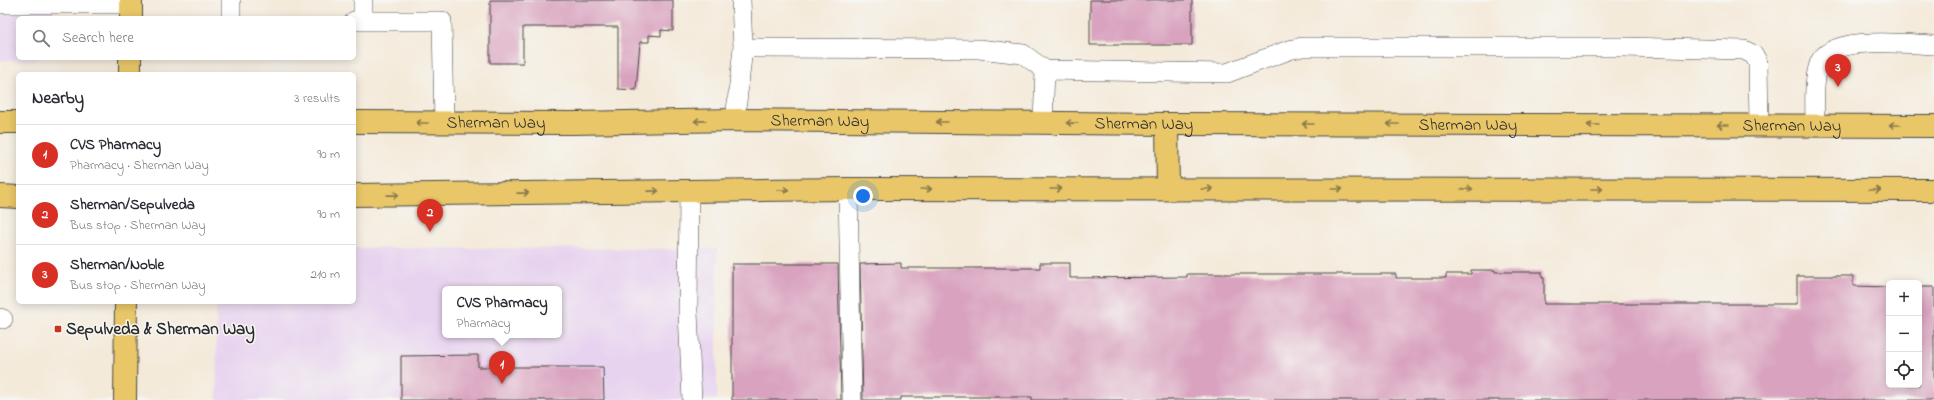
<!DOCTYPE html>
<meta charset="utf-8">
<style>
:root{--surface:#fff;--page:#f2f2f3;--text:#2b2b33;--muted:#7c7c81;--line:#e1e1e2;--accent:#d93025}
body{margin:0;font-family:"Indie Flower",sans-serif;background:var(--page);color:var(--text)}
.controls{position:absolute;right:12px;bottom:12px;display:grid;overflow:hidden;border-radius:6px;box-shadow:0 2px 10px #0003}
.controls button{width:36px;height:36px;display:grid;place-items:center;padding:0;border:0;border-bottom:1px solid var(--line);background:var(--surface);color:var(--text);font:20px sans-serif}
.you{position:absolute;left:863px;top:196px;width:14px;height:14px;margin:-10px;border:3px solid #fff;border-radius:50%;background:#1a73e8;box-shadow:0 0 0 6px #1a73e833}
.badge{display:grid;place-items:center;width:26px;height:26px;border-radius:50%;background:var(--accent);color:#fff;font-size:13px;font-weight:700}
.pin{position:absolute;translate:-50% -33px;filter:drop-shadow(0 1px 2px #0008)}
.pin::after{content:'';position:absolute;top:21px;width:14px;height:12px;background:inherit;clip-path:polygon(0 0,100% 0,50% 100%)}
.popup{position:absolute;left:442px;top:286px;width:120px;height:52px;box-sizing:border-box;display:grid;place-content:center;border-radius:6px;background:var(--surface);filter:drop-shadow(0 1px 3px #0005);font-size:13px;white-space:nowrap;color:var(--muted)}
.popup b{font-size:15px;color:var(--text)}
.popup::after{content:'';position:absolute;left:50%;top:100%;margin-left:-8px;border:8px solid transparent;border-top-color:var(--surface)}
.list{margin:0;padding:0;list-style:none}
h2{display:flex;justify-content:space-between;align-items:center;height:52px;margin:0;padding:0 16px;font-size:17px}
h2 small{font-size:13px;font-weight:400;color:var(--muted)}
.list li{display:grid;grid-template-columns:26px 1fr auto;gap:12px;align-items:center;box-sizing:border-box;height:60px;padding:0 16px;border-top:1px solid var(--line)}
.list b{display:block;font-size:15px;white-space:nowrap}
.list p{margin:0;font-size:13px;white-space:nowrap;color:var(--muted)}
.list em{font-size:13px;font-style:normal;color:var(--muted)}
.icon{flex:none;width:22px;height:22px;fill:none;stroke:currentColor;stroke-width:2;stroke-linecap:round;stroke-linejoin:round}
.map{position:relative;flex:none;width:1934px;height:400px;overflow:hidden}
.search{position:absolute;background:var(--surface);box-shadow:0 2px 10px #0003;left:16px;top:16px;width:340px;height:44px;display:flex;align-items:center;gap:10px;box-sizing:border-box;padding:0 14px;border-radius:6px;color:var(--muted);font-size:15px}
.panel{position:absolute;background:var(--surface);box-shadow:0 2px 10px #0003;left:16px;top:72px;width:340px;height:232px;border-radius:6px}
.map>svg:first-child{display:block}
.built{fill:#e7d2ef;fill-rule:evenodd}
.building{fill:#d9a3bf}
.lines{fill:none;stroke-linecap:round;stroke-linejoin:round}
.lane-casing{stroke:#494845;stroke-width:20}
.primary-casing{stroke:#494845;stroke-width:24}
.lane{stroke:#fff;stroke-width:19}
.primary{stroke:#e9c769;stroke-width:22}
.oneway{stroke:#8a794a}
.poi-dot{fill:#c8321e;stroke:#f6f6f2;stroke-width:1.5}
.labels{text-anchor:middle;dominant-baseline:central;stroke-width:3;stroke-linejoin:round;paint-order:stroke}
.street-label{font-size:17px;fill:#2b2b2b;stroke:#f6f6f2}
.poi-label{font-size:17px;font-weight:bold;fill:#2b2b2b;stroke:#f6f6f2;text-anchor:start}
</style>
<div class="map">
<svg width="1934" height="400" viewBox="0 0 1934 400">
<rect width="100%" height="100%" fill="#f6f6f2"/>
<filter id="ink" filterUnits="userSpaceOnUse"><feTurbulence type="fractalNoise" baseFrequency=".025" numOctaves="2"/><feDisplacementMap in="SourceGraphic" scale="8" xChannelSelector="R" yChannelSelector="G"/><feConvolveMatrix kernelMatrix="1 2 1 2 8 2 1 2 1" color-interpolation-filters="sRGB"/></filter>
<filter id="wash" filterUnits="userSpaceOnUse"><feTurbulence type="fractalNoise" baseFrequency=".012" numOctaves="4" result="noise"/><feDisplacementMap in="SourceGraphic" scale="16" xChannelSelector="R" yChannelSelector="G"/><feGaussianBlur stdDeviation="0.9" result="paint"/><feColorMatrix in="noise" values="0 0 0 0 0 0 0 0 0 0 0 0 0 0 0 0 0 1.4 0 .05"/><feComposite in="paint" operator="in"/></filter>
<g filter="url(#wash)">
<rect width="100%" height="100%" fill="#f4eada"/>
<path class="built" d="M0 0H53V18H18V58H36L35 60H0Z
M354 248 717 249V400H217L216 302H354ZM445 289H559V335H445Z"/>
<g id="blocks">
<path class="building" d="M490 0H673V31L661 30V36L649 35V42H640L636 90 618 89V27H523V63H490Z
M1090 0H1192V45H1090Z
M901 263V268H1040V263H1070V278L1187 277V274H1396V278H1446V274H1471V270H1495V272H1542V278H1544V304H1797V276H1853V286L1889 287V385H1919V287H1934V400H1032V397H901V400H863L860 264Z
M732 264H838L841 400H732Z
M478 355V367H603L604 400H401V356Z"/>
</g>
</g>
<g filter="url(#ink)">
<use href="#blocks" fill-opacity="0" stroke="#494845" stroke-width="1"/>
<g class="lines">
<g class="lane-casing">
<path id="lane" d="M363 0V21
M741 0 743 48
M0 4H131
M231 18V0
M354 21H442L444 123
M735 120 743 48 979 49 1023 54 1045 70 1227 73 1289 50 1302 47H1624L1744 50 1754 55 1758 63 1759 125
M1043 122 1045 70
M1815 125C1815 106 1813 82 1819 64 1829 34 1908 44 1934 45
M848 189 852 400
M689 191 688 312 692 400
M0 318 3 319"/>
</g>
<g class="primary-casing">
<g id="primary">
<path d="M131 18V0"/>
<path d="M130 74V58"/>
<path d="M0 122H18"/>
<path id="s1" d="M354 122 573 123 735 120 1167 124 1934 126"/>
<path d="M1167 124 1168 189"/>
<path d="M354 195 848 189 1934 190"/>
<path d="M0 196 18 197"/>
<path d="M125 400 126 302"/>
</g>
</g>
<use href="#lane" class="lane"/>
<use href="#primary" class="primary"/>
</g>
<defs><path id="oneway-shaft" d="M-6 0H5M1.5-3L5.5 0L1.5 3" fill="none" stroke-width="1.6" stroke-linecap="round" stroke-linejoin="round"/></defs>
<g class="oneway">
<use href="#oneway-shaft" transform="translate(700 121) rotate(179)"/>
<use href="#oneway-shaft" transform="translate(942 122) rotate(-180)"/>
<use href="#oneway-shaft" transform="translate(422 123) rotate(-180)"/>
<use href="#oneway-shaft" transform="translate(1072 123) rotate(-179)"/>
<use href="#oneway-shaft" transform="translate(1308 124) rotate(180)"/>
<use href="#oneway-shaft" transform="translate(1393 124) rotate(-180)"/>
<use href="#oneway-shaft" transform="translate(1593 125) rotate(-180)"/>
<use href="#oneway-shaft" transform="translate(1723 125) rotate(180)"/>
<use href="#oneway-shaft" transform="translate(1895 125) rotate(-180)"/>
<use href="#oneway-shaft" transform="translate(926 189)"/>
<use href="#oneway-shaft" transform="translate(1056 189)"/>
<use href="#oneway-shaft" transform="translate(1207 189)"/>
<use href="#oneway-shaft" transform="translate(1337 189)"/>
<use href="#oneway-shaft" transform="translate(1467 189)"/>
<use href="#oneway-shaft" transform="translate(1597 189)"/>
<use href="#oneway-shaft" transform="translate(783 190) rotate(-1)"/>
<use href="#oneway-shaft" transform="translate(1875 190)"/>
<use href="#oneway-shaft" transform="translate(653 191) rotate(-1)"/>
<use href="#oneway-shaft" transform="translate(523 193) rotate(-1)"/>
<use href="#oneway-shaft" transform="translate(393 195) rotate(-1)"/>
</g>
</g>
<rect class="poi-dot" x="54" y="325" width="8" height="8" rx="2"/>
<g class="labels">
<g class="street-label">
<text stroke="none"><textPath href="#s1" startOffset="466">Sherman Way</textPath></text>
<text stroke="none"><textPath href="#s1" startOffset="142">Sherman Way</textPath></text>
<text stroke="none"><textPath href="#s1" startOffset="790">Sherman Way</textPath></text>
<text stroke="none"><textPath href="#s1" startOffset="1114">Sherman Way</textPath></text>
<text stroke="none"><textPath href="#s1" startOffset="1438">Sherman Way</textPath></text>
</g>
<g class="poi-label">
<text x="66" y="329">Sepulveda &amp; Sherman Way</text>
</g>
</g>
</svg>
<div class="controls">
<button>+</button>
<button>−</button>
<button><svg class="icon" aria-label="locate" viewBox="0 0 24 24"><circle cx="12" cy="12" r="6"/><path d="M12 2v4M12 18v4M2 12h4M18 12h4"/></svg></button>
</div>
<div class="you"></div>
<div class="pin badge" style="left:502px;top:384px">1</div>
<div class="popup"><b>CVS Pharmacy</b>Pharmacy</div>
<div class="pin badge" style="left:430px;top:232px">2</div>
<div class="pin badge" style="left:1838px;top:87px">3</div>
<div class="search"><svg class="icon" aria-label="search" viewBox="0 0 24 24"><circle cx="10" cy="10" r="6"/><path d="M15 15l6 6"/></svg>Search here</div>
<section class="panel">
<h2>Nearby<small>3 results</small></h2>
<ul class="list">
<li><span class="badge">1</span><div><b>CVS Pharmacy</b><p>Pharmacy · Sherman Way</p></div><em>90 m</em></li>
<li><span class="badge">2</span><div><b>Sherman/Sepulveda</b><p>Bus stop · Sherman Way</p></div><em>90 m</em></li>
<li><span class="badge">3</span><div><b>Sherman/Noble</b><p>Bus stop · Sherman Way</p></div><em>210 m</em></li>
</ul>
</section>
</div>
